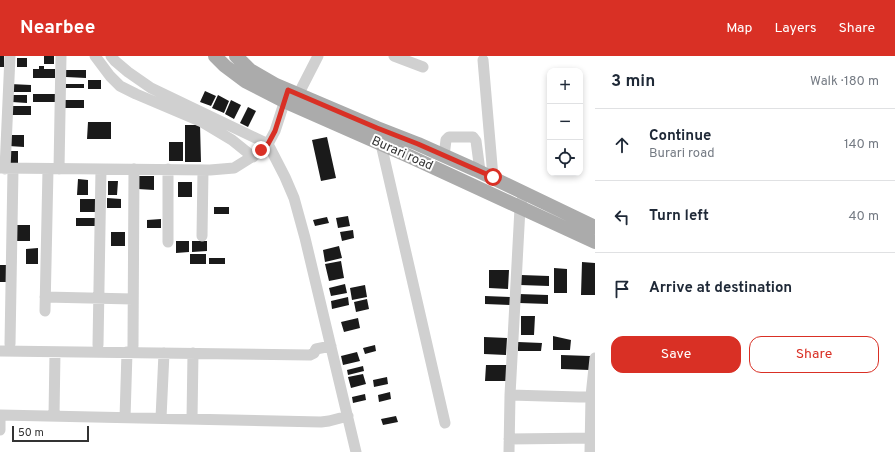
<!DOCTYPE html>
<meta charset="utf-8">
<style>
:root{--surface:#fff;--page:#f6f6f7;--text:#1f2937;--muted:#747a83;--line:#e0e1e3;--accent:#d93025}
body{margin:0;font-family:Overpass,sans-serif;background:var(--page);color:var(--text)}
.controls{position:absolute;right:12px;top:12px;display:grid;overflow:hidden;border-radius:8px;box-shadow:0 2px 6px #0003}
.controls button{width:36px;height:36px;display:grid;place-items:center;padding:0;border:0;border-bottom:1px solid var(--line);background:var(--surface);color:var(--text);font:20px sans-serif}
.scale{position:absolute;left:12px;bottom:10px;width:77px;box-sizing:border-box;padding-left:4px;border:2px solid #333;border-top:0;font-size:11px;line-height:14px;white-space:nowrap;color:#333;-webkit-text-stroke:3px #fff;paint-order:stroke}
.stop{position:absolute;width:12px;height:12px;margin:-9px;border:3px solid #d93025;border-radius:50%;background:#fff}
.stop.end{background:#d93025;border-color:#fff;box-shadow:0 1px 4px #0008}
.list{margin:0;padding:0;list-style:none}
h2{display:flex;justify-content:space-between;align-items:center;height:52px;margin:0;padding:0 16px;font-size:17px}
h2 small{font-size:13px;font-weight:400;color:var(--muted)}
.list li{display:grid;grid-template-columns:26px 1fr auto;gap:12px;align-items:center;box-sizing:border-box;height:72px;padding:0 16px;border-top:1px solid var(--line)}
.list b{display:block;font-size:15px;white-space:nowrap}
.list p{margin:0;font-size:13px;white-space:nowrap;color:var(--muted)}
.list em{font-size:13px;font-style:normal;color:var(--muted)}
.actions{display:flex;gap:8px;padding:12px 16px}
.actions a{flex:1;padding:9px 0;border:1px solid var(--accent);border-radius:12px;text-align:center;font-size:14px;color:var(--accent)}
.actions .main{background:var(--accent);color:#fff}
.icon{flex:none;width:22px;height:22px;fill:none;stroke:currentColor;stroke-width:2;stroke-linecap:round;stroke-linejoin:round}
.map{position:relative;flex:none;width:595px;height:396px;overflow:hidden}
header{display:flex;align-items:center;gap:24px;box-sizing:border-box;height:56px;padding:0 20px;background:var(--accent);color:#fff}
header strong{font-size:19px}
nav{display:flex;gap:22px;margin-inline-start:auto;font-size:14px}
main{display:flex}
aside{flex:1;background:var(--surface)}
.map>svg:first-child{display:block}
.building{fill:#1a1a1a}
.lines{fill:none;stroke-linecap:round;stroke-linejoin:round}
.minor{stroke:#d0d0d0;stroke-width:11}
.major{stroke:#ababab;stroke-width:14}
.route{stroke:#d93025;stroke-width:5}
.labels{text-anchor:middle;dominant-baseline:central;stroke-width:4;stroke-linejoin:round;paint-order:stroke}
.street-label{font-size:13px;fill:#333;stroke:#fff}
</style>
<header>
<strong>Nearbee</strong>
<nav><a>Map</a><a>Layers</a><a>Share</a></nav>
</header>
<main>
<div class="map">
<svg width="595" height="396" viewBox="0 0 595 396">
<rect width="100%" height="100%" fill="#fff"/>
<path class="building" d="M0 0H4V11H0Z
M44 0H54V8H44Z
M17 2H27V11H17Z
M39 10H44V13H55V22H33V13H39Z
M66 14H86V22L66 21Z
M88 24H101V33H88Z
M10 28 31 29V36H10Z
M63 28H84V32H63Z
M205 35 216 40 211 50 200 46Z
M33 38H56L55 46H33Z
M13 39H27V47L12 46Z
M218 39 229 45 224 57 212 52Z
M63 44H84V52H63Z
M231 44 241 49 234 63 225 58Z
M9 50H31V59H9Z
M248 51 256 55 248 71 240 67Z
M88 66H111V83H87Z
M185 69H200L201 106H185Z
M9 79H24V91L9 90Z
M327 81 336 122 321 125 312 84Z
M169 86H183V105H169Z
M10 95H18V109H10Z
M139 120H154V134L138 133Z
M78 123 88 124V139H77Z
M108 125H118L117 139H108Z
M178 126H192V141H178Z
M107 142 121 143V152H107Z
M80 143H95V156H80Z
M214 151H229V158H214Z
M348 160 350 170 338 172 336 162Z
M327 161 329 167 315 170 313 164Z
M76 162H97V170H76Z
M161 163V172H147V164Z
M16 169H30V185H16Z
M353 174 354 182 342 185 340 176Z
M111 176H125V190H111Z
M176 185H189V196L176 197Z
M192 185H207V195L192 196Z
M339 190 342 202 325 206 323 194Z
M38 192V208H26V193Z
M190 198H206V208H190Z
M209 202H225V208H209Z
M341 205 344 222 329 225 325 208Z
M582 206 595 207V239H581Z
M0 209H7V226H0Z
M554 212 567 213V237H554Z
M489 214H509L508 233 489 232Z
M521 219 549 220V230L520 229Z
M345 228 347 237 331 240 329 232Z
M365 229 367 241 352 244 350 232Z
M519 238 548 239V248L519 247Z
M485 240 511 241V249L485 248Z
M348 241 349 249 332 253 331 245Z
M367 243 369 253 356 256 354 246Z
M521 260H535L534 279H521Z
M358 262 360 272 344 276 341 266Z
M553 280 571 284 570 294H553Z
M484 281 507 282 506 299 484 298Z
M518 286 542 287 541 295H518Z
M375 289 376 295 365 298 363 292Z
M357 296 360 305 343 309 341 300Z
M561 299 590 300V314L561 313Z
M486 309H507V325H485Z
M363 310 364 315 348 319 347 314Z
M363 318 366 328 351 332 348 321Z
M387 321 388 328 374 331 373 324Z
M390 336 391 343 379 346 378 339Z
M365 338 366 344 353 347 352 341Z
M396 360 398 366 383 369 381 363Z"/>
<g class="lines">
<path class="minor" d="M95 0 110 20 120 30 136 38 202 66 232 84 253 101
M111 0 115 5 128 16 151 32 268 88 285 121 294 142 305 182 356 396
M394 0 423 11
M483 4 493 121
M298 39 318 0
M381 88 445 367
M444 100 446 84 449 81H473L476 85 480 115
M0 112 210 114 234 112 255 99 268 88 275 75 287 38
M5 113 10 0
M59 113 61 0
M168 113V186
M202 180 203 114
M45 241 133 243
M45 255 48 113
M10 288 13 113
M98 289 101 113
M133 290 134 113
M0 295 310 299 314 297 316 293 331 290
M510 339 579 341 595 340
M0 359 321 366 329 365 348 360
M54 360 55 296
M125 362 127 296
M161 362 164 297
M192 363 193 297
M0 374V359
M509 383 595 382
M509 396 510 339 520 152 524 136
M590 396 591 340 595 302"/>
<path class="major" d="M215 0 225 10 245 25 284 45 411 101 595 186
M236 0 250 14 276 29 377 72 418 88 476 114 595 171"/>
</g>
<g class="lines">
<path class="route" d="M261 94 268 88 275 75 288 34 377 72 418 88 493 121"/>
</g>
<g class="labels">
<g class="street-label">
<text transform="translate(402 98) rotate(24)">Burari road</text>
</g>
</g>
</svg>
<div class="controls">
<button>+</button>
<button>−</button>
<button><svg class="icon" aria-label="locate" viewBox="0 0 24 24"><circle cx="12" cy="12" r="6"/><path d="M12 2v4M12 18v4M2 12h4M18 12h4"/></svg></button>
</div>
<div class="scale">50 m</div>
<div class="stop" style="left:493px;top:121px"></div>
<div class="stop end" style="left:261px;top:94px"></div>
</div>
<aside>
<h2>3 min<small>Walk · 180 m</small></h2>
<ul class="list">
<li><svg class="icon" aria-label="ahead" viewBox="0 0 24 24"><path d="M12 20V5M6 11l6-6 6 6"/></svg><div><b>Continue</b><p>Burari road</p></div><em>140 m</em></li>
<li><svg class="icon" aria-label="left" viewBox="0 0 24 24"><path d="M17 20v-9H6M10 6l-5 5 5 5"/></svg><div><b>Turn left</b></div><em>40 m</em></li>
<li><svg class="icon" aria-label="arrive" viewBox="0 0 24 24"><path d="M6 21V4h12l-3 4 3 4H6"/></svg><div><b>Arrive at destination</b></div></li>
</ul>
<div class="actions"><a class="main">Save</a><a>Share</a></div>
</aside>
</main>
